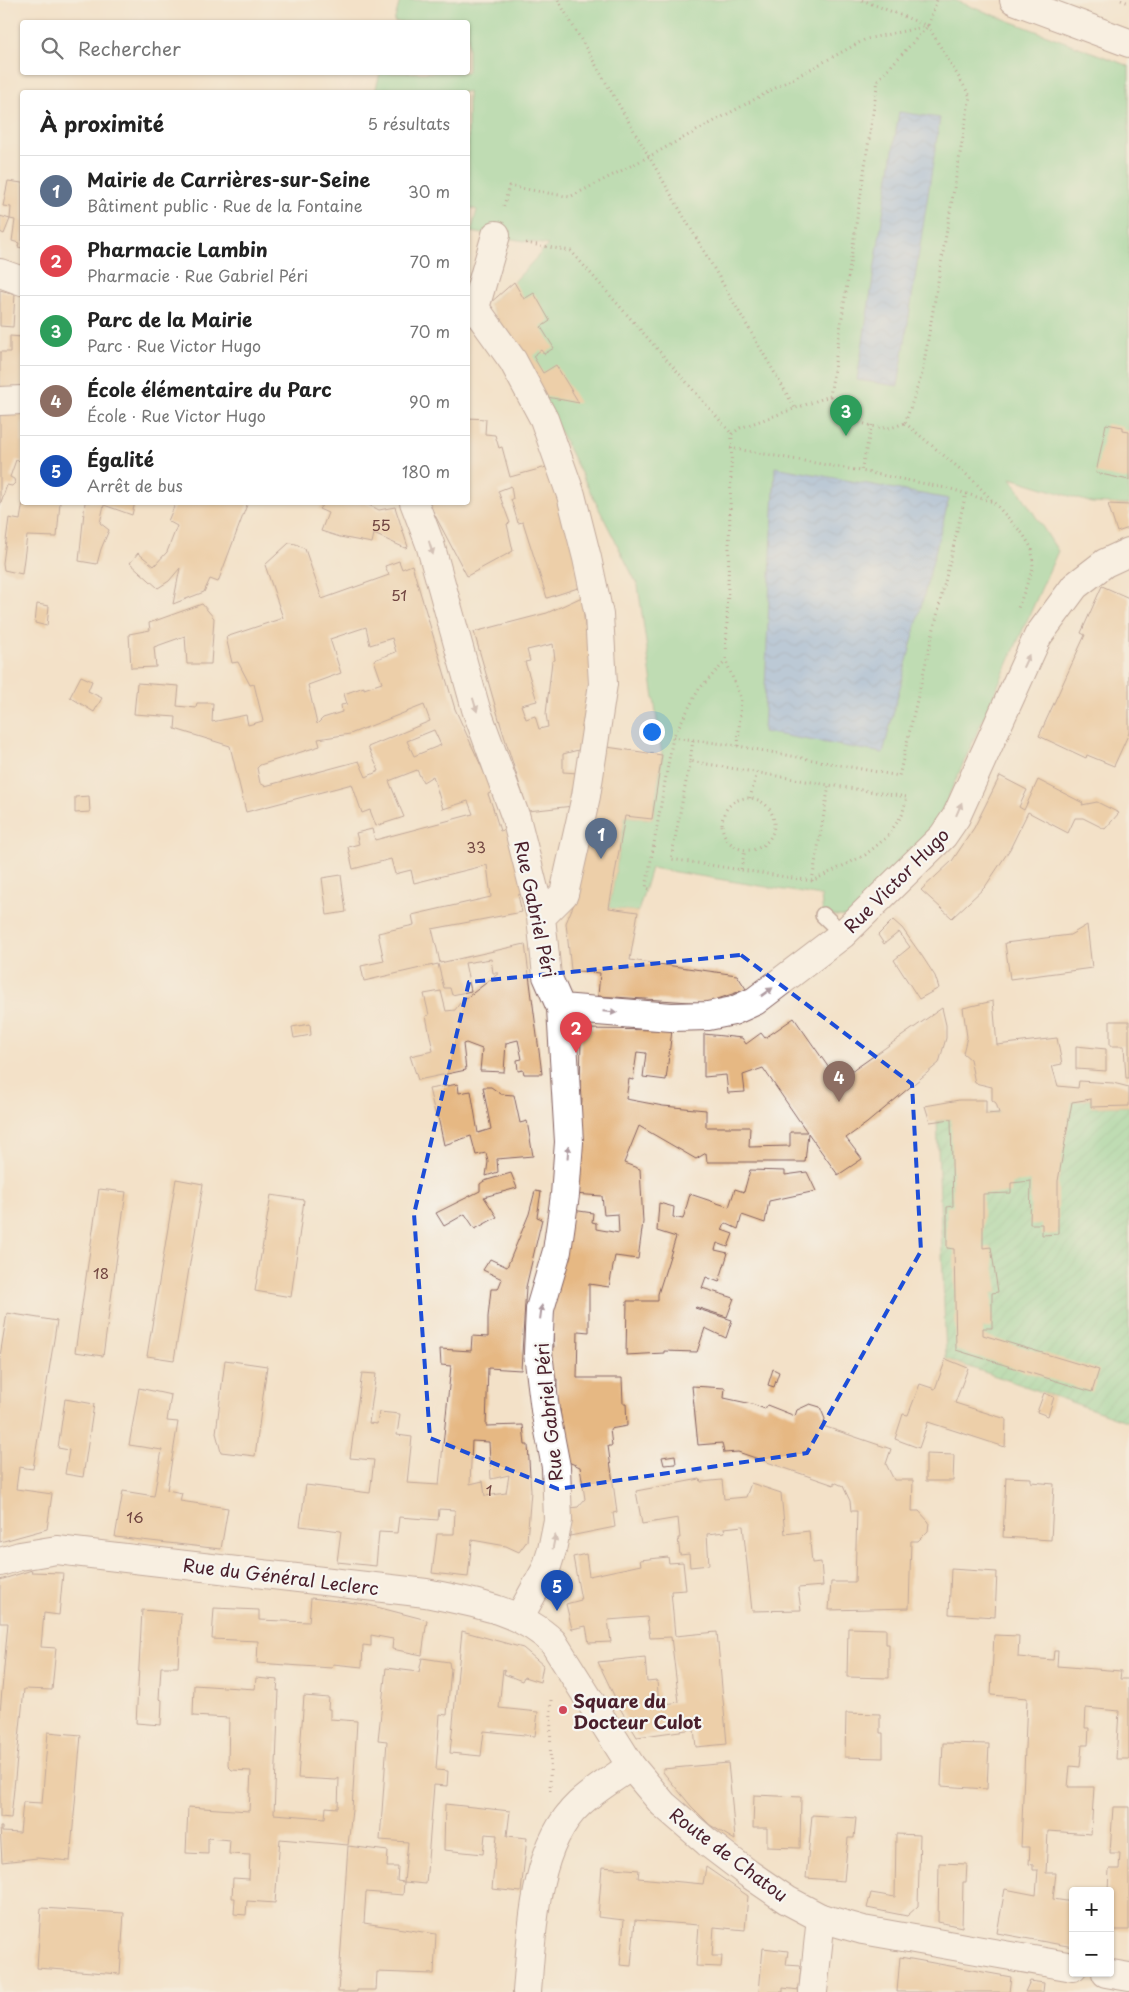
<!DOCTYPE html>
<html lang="fr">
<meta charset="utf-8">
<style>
:root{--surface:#fff;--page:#f6f6f6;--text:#222;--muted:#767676;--line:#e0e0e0;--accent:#d1495b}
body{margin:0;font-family:"Playpen Sans",sans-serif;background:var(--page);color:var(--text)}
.controls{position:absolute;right:15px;bottom:15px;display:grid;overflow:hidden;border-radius:5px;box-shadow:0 1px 4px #0004}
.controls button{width:45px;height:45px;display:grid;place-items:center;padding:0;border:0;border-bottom:1px solid var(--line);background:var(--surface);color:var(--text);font:25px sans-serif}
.you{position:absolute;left:651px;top:731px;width:18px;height:18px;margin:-12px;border:4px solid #fff;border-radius:50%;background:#1a73e8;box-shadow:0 0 0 8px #1a73e833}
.badge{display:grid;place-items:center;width:32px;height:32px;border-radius:50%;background:var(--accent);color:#fff;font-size:16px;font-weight:700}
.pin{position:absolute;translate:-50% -41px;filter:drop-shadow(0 1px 2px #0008)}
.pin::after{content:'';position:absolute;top:26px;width:18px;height:15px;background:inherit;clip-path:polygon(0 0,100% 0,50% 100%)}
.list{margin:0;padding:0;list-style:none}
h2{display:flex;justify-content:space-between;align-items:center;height:65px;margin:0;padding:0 20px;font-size:21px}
h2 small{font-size:16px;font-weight:400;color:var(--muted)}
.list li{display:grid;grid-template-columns:32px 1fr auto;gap:15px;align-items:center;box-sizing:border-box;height:70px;padding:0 20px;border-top:1px solid var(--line)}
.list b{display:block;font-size:19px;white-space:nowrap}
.list p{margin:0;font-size:16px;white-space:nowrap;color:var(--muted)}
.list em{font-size:16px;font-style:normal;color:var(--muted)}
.icon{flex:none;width:28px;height:28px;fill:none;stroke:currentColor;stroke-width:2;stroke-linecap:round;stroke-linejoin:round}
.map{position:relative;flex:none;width:1129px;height:1992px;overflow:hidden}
.search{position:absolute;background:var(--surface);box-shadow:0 1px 4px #0004;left:20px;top:20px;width:450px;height:55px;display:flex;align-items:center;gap:12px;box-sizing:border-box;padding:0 18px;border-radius:5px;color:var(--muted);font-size:19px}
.panel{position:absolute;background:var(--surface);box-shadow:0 1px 4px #0004;left:20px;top:90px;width:450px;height:415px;border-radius:5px}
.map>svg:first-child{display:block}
.green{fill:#80d599;stroke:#657a62}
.garden{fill:url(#garden-furrows);stroke:#657a62}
.water{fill:url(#water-waves);stroke:#626588}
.building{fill:#e6b883;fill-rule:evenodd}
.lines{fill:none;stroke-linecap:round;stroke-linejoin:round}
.service-casing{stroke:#856362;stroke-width:18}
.minor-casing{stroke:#856362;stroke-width:30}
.tertiary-casing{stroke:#856362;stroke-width:30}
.path{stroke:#856362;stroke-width:3;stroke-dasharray:1 4;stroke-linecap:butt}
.service{stroke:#fff;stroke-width:15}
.minor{stroke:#fff;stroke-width:28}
.tertiary{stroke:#fff;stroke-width:28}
.oneway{fill:#ae9aa0}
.marked{fill:none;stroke:#1d4ed8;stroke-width:4;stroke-dasharray:10 6;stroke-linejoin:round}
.poi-dot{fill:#d1495b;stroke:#f6f6f2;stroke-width:2}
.labels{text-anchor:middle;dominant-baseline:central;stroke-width:4.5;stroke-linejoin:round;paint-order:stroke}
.number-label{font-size:15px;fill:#714541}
.street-label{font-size:18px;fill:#4a1f2b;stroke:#f6f6f2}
.poi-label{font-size:18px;font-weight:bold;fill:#4a1f2b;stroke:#f6f6f2;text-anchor:start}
</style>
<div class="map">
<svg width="1129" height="1992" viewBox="0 0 1129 1992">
<defs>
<pattern id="garden-furrows" width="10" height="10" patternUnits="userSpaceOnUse" patternTransform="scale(1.25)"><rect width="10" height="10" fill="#80d599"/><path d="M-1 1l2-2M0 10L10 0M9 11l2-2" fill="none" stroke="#70b684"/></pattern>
<pattern id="water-waves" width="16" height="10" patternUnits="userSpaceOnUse" patternTransform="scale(1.25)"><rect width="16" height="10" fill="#7aabe5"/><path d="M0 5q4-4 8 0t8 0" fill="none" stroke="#668bba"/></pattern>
</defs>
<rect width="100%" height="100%" fill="#f6f6f2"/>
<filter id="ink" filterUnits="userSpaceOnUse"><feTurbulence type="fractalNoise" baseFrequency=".02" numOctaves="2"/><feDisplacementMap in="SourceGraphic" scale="10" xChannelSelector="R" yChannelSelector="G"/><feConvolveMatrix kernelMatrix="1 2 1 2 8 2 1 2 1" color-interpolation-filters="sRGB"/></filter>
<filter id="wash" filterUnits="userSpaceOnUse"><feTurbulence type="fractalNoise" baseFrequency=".0096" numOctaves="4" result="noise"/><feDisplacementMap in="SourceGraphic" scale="20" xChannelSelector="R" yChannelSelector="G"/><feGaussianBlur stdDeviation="1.12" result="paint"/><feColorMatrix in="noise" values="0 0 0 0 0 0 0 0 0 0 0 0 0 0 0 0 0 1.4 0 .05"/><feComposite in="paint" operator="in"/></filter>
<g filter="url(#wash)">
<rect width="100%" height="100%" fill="#f3e1c8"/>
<path class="green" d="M400 0H954L1129 66V505L1092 503 1011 478 1058 551 943 809 915 852 848 917 823 915 821 896 651 868 638 912 609 908 625 816 652 819 662 755 638 586 542 396 489 304 514 282 548 245 471 232 477 210 468 207V92H375L380 73 468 72V22H394Z"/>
<path class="garden" d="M1091 1099 1092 1107 1129 1106V1422L946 1359 937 1121Z"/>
<path class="water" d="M899 112 940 118 898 386 857 380Z
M775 467 949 499 883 753 763 732Z"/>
<g id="blocks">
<path class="building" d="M8 181 22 183V248L18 247 19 243 12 241 15 220 10 219 11 207 3 206Z
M0 216 10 219 4 234 0 232Z
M514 282 524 299 534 293 550 321 541 327 554 348 544 354 541 350 533 356 543 373 556 365 579 403 542 396 489 304Z
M0 290 15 294 13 327 0 326Z
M10 336 22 337V386L0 387V352H10Z
M22 414 21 461 16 460 10 477 14 479 15 483 12 486 7 485 0 505V415Z
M468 418 486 419 485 434 495 435 499 448 502 447 510 477 550 466 584 586 547 598 523 522 518 523 511 499H513L511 486 498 491 510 523 507 524 513 551 467 576 428 502H468Z
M1106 424 1123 427V430L1129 431V480L1096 473Z
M23 502 34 504 35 502H60L57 537 27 536 22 574 4 570 3 563 9 518 20 520Z
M85 502H135L132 515 104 505 100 523 109 530 101 549 97 564 79 561Z
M176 502H248L218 582 210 579 204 592 173 604 180 568 169 581 158 588 130 563 138 553 154 566 167 552 177 526 168 521Z
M325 502H363L379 510 395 507 408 547 405 548 374 534 372 543 340 537 321 531 328 513 319 509Z
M1108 504 1129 505V528L1117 532Z
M289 543 296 544 305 549 322 599 389 575 385 566 399 561 402 569 412 565 455 709 493 792 488 794 493 808 500 831 507 829 525 893 518 895 522 912 432 929 437 949 440 963 525 944 542 1074H524L523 1070 518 1071 517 1060 522 1059 518 1040 506 1043 504 1072 480 1071 482 1049 466 1043 463 1044 466 1070 418 1080 410 1056 433 1051 426 1016 429 1015 424 994 441 991 446 1011 455 1010 460 1003 499 973H493L491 959 465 963 471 991 452 995 450 988H444L438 964 364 981 361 966 384 961 378 933 414 925 412 915 491 897 487 865 414 883 411 870 395 874 391 859 353 869 348 847 359 844 356 833 372 829 375 840 473 814 468 801 443 809 433 776 423 782 417 770 389 781 404 817 376 826 370 810 362 813 352 784 246 812 230 746 175 729 176 717 134 714 137 683 179 686 177 706 196 708 197 703H213L212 722 246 715 248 725 263 721 254 684 250 685 238 662 232 663 226 637 283 618 265 565ZM366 627 370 645 392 638 396 652 374 660 382 683 364 689V687L344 694 347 704 341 705 342 712 323 718 317 724 308 685 341 673 330 639ZM424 705 430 721 368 747 379 771 366 777 359 761 265 786 260 783 257 768 260 765 320 746 318 739 350 734ZM434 730 441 745 414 756 407 741Z
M1102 586 1129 598V733L1114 766 1087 755 1086 758 1039 736 1085 635 1081 633Z
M582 597 585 627H588L591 658 582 749 563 754V772L578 773 573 806 528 811 501 726 474 632 547 613ZM553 644 555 660 552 661 546 714 548 727 539 729 535 716 526 719 521 705 537 701 525 662 530 661 527 650Z
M37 604 49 606 47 626 35 623Z
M202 604 214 618 211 664H187L185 636 154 647 156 667 131 668 129 634 150 630 149 623Z
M81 676 92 681 88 691 102 698 94 712 70 697Z
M600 746 662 755 652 819 625 816 609 908 638 912 630 960 737 975 746 989 744 990 706 1003 598 996 600 973 571 970 566 923 576 899Z
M1000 776 1027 790 1019 807 1024 810 1038 780 1083 803 1082 805 1097 802 1119 813 1105 829 1083 818H1075L1068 833 1028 812 1010 849 985 887 952 918 921 890 952 861 974 828Z
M89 796 90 812 75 813V797Z
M341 875 346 912 327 915 322 878Z
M893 920 902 928 922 956 935 976 939 988 919 999 894 960 910 947 899 932 884 944 878 935Z
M1087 925 1092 968 1010 979 1005 943 1070 935Z
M993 1001 997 1045 1057 1038 1062 1064 1052 1066 1058 1086 1078 1088 1079 1081 1113 1083 1129 1087V1106L1091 1107V1099L1072 1102 1058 1181V1234L1042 1235V1224H1030L1031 1181 1011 1183V1193L983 1194V1248L991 1247 998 1292 992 1293V1328H983V1335L1099 1370 1092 1392 956 1350 954 1249 947 1248V1207L953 1206 951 1119 930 1122 925 1106 959 1100H986V1114L999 1113 996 1103 992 1100V1087L975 1083 970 1059 963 1053 967 1037 963 1008Z
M942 1008 946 1025V1038L939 1063 867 1123 846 1138 862 1159 838 1175 808 1133 805 1162H707L706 1153 696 1159 639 1126 624 1163 640 1169 643 1222 638 1259 615 1256 609 1287 589 1284V1332L578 1331 577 1378H622L623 1403H626L627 1426 610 1429 612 1446H608L617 1512 613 1513 615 1527 570 1536 567 1513 570 1508 578 1507 585 1499 580 1467 566 1461 560 1409H557V1379H549V1347H554L551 1303 572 1210 593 1213 592 1222 596 1223V1229L619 1233 618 1214 604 1215 602 1196 574 1194 582 1099H580L581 1029 672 1030 666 1080 643 1077 646 1053 637 1052 633 1080 629 1079 626 1099 663 1106 706 1110V1127H750L749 1147 790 1146V1132H807L763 1068 743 1075 745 1092 728 1093 726 1075 704 1077V1034L742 1038 746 1044 761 1033 765 1038 794 1018 838 1081Z
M1110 1021H1129V1078H1126L1124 1046H1110Z
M310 1024 311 1035 294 1038 292 1027Z
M1076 1046 1106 1049V1071L1076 1069Z
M458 1084 459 1093 471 1091 478 1133 491 1129 483 1087H491L501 1094 514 1095 520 1123 527 1121 533 1156 497 1159 498 1172 486 1176 488 1162 486 1153 476 1155 471 1136 444 1145 438 1117H436L429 1089Z
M750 1170 785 1171V1175L807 1172 816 1191 769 1201 765 1223 742 1215 738 1229 725 1223 722 1230 733 1234 728 1247 717 1243 715 1250 728 1253 719 1282 706 1277 702 1288 734 1298 727 1317 696 1307 695 1308 732 1320 726 1338 705 1328 697 1352 664 1351V1353L626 1355 627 1301H658V1294L676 1237 657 1231 659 1203 674 1207 673 1217 683 1219 690 1194 729 1207 735 1189 744 1192Z
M511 1173 517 1188 484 1197 497 1217 475 1229 465 1214 444 1226 436 1213 480 1191V1184L484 1181Z
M176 1179 203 1184 174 1360 147 1356Z
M99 1189 126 1192 103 1356 75 1352Z
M535 1191 541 1192 537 1217 542 1219 526 1287 521 1370 488 1368 486 1426 523 1425 525 1445H528L531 1491 527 1541 519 1552 506 1546 472 1540 468 1577 432 1573 437 1534H454L455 1510 439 1509 438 1520 399 1517 397 1533 379 1532 376 1566 337 1562 341 1531 300 1526 306 1485 370 1493 374 1460 350 1458 362 1373 376 1374 369 1423 377 1424 379 1412 400 1414 397 1435 412 1437 407 1483 439 1485 451 1366 441 1365 440 1349 471 1351 472 1336 488 1337V1317L491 1289H498L502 1279 483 1270 490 1259 507 1267 529 1214ZM472 1441 489 1442 491 1479 509 1475 506 1493 485 1496 483 1481 470 1484Z
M271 1195 304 1200 291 1297 255 1291Z
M7 1313 57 1321 33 1469 19 1467 16 1489 52 1494 47 1529 0 1542V1356Z
M946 1359 968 1368 955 1403 1006 1419 1005 1447 928 1422 919 1448 895 1439 903 1414 908 1415 920 1384 935 1389Z
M225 1360 267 1366 255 1456 221 1452 216 1433Z
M773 1369 779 1372 774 1387 768 1385Z
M692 1386 725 1388 724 1398 752 1404 765 1409 767 1405 795 1416 797 1410 810 1404 820 1407 825 1419 823 1426 891 1449 886 1464 894 1480H913L912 1511H919L929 1522 928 1531 918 1541H911L909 1608 829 1610 831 1582H855L857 1511H851L850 1501 843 1486 834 1482V1485L738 1452 724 1453 722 1443 698 1445Z
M139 1388 171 1395 167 1421 178 1422 167 1490 182 1493 180 1501 228 1508 221 1549 115 1537 123 1491 154 1496 162 1450 129 1445Z
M1044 1393 1054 1397 1048 1416 1037 1412Z
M65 1399 94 1404 83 1477 65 1474 69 1450 58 1448Z
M926 1454 954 1455 953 1481H926Z
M675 1455 676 1464 664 1465 662 1457Z
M1006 1477 1031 1478V1482L1054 1484 1051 1540 1003 1537Z
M700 1479 701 1482 722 1480 724 1499 746 1497 751 1483 781 1493 785 1534 809 1531 812 1563 821 1562 823 1586 798 1588 801 1610 752 1611 743 1526 724 1528 725 1532 707 1534 709 1565 690 1567 689 1554 680 1555 678 1538H680L678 1518 642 1524 636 1491Z
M586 1554 589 1576 641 1565 640 1560 668 1557 669 1563 683 1562 686 1590 671 1591 675 1636 717 1632 727 1744 696 1747 694 1729 637 1737 621 1710 598 1662 645 1657 647 1682 657 1681 659 1705 679 1702 671 1637 650 1638 647 1617 608 1620 611 1642 589 1643 586 1626 572 1629 566 1604 581 1600 573 1557Z
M951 1569 997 1572 995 1617 949 1614Z
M32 1570 31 1572 63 1573 59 1615 44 1613 41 1647 56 1648 52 1690 24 1689 11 1818 0 1817V1712L8 1623H0V1580Z
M311 1598 365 1604 427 1620 422 1655 392 1649 393 1639 371 1635V1646L363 1645 362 1667 333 1664 332 1668 257 1663 258 1641 212 1639 214 1608 259 1610V1620L309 1622Z
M142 1610 181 1613 178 1667H161L159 1699 162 1700 161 1725 136 1723Z
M848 1628 886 1629V1644H889V1678L847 1677Z
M462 1631 523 1648 543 1665 540 1682 524 1677 522 1681 504 1674 505 1670 503 1669 499 1708 538 1712 535 1736 484 1731 481 1756 450 1753Z
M994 1635 1019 1636 1018 1657 1053 1660 1054 1651H1058L1057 1666 1121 1671 1120 1679H1129V1759H1116L1119 1711 1086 1708 1085 1728H1089L1088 1745H1082L1080 1767 1070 1766 1068 1787H1094L1091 1834 1048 1831 1046 1873H1056L1053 1899 1073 1902V1947L997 1933 1005 1889 1036 1895 1038 1870H1033V1865L1029 1864 1030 1847H1021L1027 1698 991 1695Z
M422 1658 449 1662 450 1668H451L447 1715 440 1714 436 1770 448 1771 447 1786 434 1785 426 1884 404 1882 408 1842 380 1840 387 1741 378 1740 386 1668 419 1672Z
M256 1678 278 1680 277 1691 279 1690 274 1814 325 1818 326 1807 338 1808 339 1778 336 1780 298 1778 304 1696 329 1698 328 1709H330V1719L357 1721 352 1810 348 1845 280 1839 275 1903 247 1901 246 1915 234 1914 235 1898H232L233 1878 249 1879 250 1855 229 1854 230 1840 208 1838V1854L186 1853 188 1807 249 1811 251 1771 232 1770 228 1766 229 1718 193 1716 194 1685 255 1689Z
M846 1713 880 1714V1733H883V1758L845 1757Z
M48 1732 81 1735 70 1861 37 1858 2 1862 0 1827H2V1832L20 1833 23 1802 42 1803Z
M943 1743 989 1744 987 1789 941 1786Z
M728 1763 732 1803 735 1840 710 1825 691 1806 663 1772V1769Z
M754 1795 801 1797 800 1848 767 1847V1828H753Z
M445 1804 510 1811 507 1836 527 1838 521 1892 492 1889 497 1835 485 1834 483 1854 444 1850Z
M1113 1807H1129V1930H1110V1891H1108L1109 1869H1119L1120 1853H1110Z
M812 1815 856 1818 854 1838H848L844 1881 806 1878Z
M896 1834 920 1835 918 1906 907 1916 867 1908 871 1893 895 1897Z
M348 1846 388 1851 387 1867H398L397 1881 404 1882 403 1895 366 1892 364 1923 436 1934 434 1974 377 1972 376 1990H357V1992H338Z
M939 1863 967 1864 966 1882H963L962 1927 938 1922Z
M602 1867 639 1870 638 1878 703 1884 706 1867 748 1896 745 1930 714 1927 712 1956H722L721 1967 696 1966 699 1925 635 1920 631 1966 620 1965 624 1920 598 1917Z
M41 1908 124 1913 120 1974 37 1968Z
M763 1948 788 1951 786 1965 801 1966 799 1990 783 1988V1992H759Z
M900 1957 1011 1977 1009 1992H897Z
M1030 1981 1044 1983 1043 1992H1025Z"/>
</g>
</g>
<g filter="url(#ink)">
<use href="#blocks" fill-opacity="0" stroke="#856362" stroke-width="1"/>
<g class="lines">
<g class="service-casing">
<path id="service" d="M823 915 843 934"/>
</g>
<g class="minor-casing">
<path id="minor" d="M1014 0 1129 43
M496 235 475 308 513 361 544 419 571 495 587 558 599 615 603 684 586 796 564 894 541 917
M0 273 22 281
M0 401 22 400
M414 502 430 544 476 709 516 818 541 917 547 976 561 1008 569 1142 565 1195 557 1251 540 1309 538 1353 545 1410 556 1467 558 1520 552 1550 546 1569 519 1618
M561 1008 671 1017 708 1016 733 1011 755 1001 843 934 943 836 956 817 1038 636 1075 586 1105 563 1129 552
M527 1992C532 1934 533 1847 579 1804 594 1790 614 1778 631 1766
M813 1992 821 1918"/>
</g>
<g class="tertiary-casing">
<path id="tertiary" d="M0 1562 20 1556 57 1550 426 1593C470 1602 519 1609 553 1642L631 1766 663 1804 707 1842 749 1874 787 1900 821 1918 863 1930 1073 1967
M1106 1973 1129 1977"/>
</g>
<path class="path" d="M558 0 795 408
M862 0 928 26 970 96 922 374 905 423
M1121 0 1129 3
M504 206 509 186 570 197 650 156 866 39 928 26
M526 243 571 251 732 434
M830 396C840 416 864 427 886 428 892 428 899 425 905 423
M905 423 973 480 1023 534 1032 549 1033 568 1018 608
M872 425 861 471 951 489 993 502
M730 448 861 471
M673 737 738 746 899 776 966 493
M738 746 741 699 726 661 732 434 740 428 830 396 878 80 928 26 937 0
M690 761 693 740
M722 824a26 26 0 1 1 52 0a26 26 0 1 1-52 0Z
M750 798 757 772
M741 869 745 850
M812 881 829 785 690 761 671 859 812 881 865 855 887 837 902 815 907 797 829 785
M649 889 646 888 673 737 699 689 726 661
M550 1791 551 1700"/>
<use href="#service" class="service"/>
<use href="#minor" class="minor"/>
<use href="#tertiary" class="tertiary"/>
</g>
<defs><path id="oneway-solid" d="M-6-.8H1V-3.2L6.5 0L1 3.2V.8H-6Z" transform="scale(1.25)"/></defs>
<g class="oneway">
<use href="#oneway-solid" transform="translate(431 548) rotate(73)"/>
<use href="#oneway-solid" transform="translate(1026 661) rotate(-65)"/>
<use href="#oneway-solid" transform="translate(475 705) rotate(73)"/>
<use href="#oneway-solid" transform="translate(959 809) rotate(-67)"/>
<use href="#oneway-solid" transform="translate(767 992) rotate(-36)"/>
<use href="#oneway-solid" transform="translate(610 1012) rotate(5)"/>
<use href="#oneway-solid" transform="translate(568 1152) rotate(-86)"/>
<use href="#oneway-solid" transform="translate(541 1312) rotate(-83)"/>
<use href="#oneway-solid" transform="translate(554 1542) rotate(-79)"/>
</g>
</g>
<path d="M0 0H1129V1992H0ZM741 955 912 1084 921 1251 807 1453 558 1489 430 1438 414 1214 469 982Z" fill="#f3e1c8" fill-opacity=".55" fill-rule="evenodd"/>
<path class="marked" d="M741 955 912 1084 921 1251 807 1453 558 1489 430 1438 414 1214 469 982Z"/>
<circle class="poi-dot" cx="563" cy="1710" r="5"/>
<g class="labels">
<g class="number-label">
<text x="381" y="524">55</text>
<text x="399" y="594">51</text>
<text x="476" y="846">33</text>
<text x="101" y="1272">18</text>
<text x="489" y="1489">1</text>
<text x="135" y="1516">16</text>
</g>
<g class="street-label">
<text transform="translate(896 880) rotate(-45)">Rue Victor Hugo</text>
<text transform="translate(536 909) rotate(78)">Rue Gabriel Péri</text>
<text transform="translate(548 1412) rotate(-96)">Rue Gabriel Péri</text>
<text transform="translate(281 1576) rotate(7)">Rue du Général Leclerc</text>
<text transform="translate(729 1854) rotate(37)">Route de Chatou</text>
</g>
<g class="poi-label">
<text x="573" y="1700">Square du<tspan x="573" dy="21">Docteur Culot</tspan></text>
</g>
</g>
</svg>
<div class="controls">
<button>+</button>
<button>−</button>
</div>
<div class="you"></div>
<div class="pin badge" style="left:601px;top:859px;background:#5c6f8a">1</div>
<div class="pin badge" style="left:576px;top:1053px;background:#e0444e">2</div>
<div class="pin badge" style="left:846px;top:436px;background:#2e9e5b">3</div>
<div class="pin badge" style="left:839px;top:1102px;background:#8d6e63">4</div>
<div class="pin badge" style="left:557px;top:1611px;background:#1a4fb4">5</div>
<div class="search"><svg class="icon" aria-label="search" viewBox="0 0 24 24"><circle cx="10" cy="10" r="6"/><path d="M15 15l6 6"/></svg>Rechercher</div>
<section class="panel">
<h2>À proximité<small>5 résultats</small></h2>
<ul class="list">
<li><span class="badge" style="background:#5c6f8a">1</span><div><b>Mairie de Carrières-sur-Seine</b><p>Bâtiment public · Rue de la Fontaine</p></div><em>30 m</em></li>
<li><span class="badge" style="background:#e0444e">2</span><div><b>Pharmacie Lambin</b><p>Pharmacie · Rue Gabriel Péri</p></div><em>70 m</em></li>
<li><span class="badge" style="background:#2e9e5b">3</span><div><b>Parc de la Mairie</b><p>Parc · Rue Victor Hugo</p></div><em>70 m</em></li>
<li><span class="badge" style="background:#8d6e63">4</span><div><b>École élémentaire du Parc</b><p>École · Rue Victor Hugo</p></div><em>90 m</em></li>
<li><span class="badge" style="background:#1a4fb4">5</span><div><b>Égalité</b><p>Arrêt de bus</p></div><em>180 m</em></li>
</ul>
</section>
</div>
